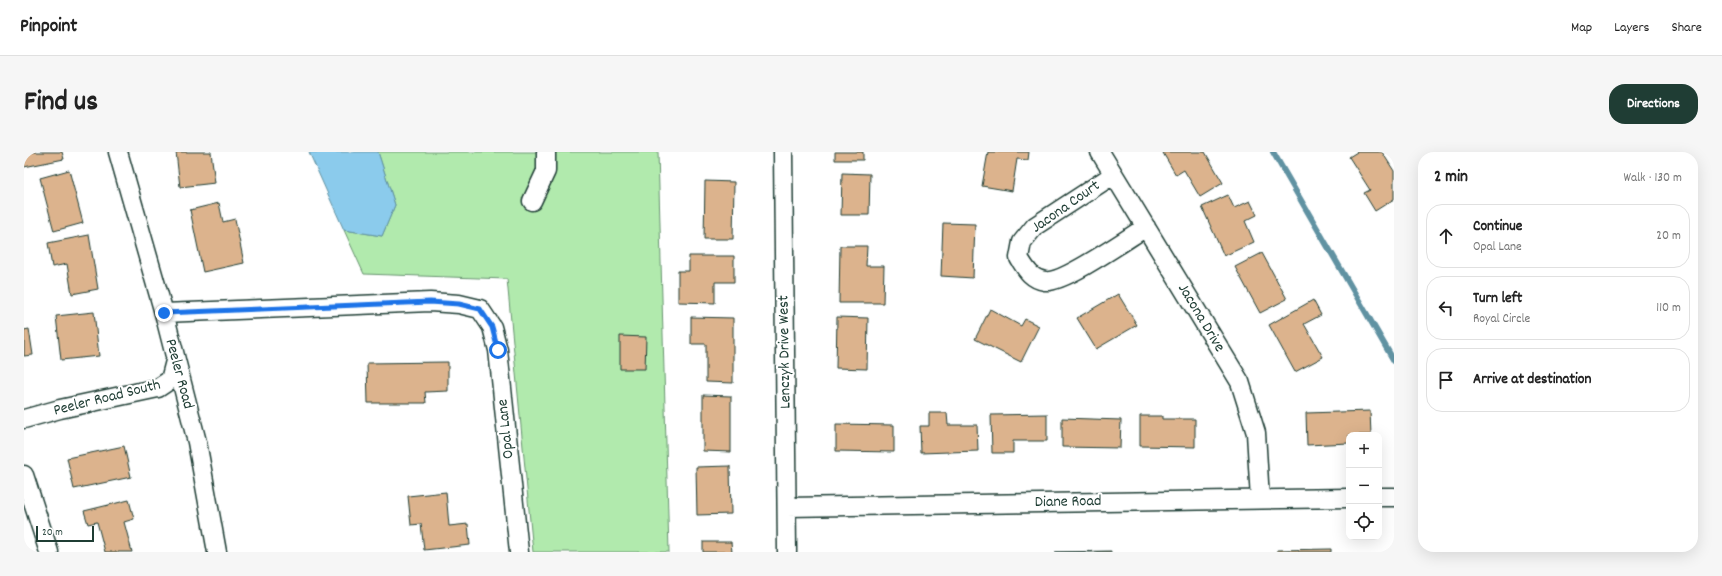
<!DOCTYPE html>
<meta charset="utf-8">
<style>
:root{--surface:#fff;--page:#f6f6f6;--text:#222;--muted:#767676;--line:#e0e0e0;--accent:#1f3d34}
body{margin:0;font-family:Dekko,sans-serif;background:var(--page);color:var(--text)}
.controls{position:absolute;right:12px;bottom:12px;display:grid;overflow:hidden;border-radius:8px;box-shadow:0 4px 16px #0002}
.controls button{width:36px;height:36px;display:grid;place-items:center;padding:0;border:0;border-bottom:1px solid var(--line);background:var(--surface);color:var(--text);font:20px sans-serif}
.scale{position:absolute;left:12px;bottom:10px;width:58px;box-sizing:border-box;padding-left:4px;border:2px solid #1f3d34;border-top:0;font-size:11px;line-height:14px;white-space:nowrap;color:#1f3d34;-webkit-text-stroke:3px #fff;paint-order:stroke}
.stop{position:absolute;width:12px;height:12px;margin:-9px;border:3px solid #1a73e8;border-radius:50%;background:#fff}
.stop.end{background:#1a73e8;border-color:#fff;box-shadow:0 1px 4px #0008}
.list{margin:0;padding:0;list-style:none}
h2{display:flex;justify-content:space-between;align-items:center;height:52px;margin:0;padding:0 16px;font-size:17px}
h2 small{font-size:13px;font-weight:400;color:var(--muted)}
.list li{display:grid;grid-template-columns:26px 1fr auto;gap:12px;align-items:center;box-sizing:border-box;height:64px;margin:0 8px 8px;padding:0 8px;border:1px solid var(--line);border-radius:16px}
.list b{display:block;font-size:15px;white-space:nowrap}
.list p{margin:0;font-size:13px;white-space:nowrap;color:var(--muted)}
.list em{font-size:13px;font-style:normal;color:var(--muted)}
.icon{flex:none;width:22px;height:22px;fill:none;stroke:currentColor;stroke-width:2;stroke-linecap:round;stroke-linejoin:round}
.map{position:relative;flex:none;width:1370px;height:400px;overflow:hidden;border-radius:16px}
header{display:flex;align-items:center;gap:24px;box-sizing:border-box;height:56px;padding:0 20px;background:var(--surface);border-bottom:1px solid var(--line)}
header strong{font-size:19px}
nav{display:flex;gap:22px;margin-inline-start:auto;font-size:14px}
.intro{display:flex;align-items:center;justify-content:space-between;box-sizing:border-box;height:96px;padding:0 24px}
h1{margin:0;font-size:28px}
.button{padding:10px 18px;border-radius:16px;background:var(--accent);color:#fff;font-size:14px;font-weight:700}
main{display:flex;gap:24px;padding:0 24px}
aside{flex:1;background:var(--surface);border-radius:16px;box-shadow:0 4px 16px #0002}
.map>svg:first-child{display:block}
.green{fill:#b1eaad;stroke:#689470}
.water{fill:#8bcbec;stroke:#6092a2}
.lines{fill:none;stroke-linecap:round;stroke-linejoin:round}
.stream{stroke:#6092a2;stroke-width:6}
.building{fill:#dcb38d;stroke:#1f3d34}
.street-casing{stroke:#1f3d34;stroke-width:21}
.street{stroke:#fff;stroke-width:18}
.route{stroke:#1a73e8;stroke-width:5}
.labels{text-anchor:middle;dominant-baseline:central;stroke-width:4;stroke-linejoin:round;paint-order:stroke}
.street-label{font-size:16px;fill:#1f3d34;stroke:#fff}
</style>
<header>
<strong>Pinpoint</strong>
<nav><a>Map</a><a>Layers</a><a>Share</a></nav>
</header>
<div class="intro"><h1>Find us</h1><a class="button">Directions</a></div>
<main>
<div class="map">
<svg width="1370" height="400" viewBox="0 0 1370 400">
<rect width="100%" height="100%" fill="#fff"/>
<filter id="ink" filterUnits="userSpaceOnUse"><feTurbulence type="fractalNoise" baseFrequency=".025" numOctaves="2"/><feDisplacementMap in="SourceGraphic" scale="8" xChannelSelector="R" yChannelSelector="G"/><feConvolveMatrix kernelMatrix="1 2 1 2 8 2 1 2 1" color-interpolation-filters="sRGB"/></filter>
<g filter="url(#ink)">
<path class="green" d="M354 0H634L645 400H509L483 127 340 122 320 78 358 84 371 53Z"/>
<path class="water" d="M285 0H354L371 53 358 84 320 78Z"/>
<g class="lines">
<path class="stream" d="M1249 0 1370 209"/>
</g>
<path class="building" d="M0 0H38L40 7 0 15Z
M152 0H187L191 31 156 35Z
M811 0H839V8H811Z
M964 0H1005L1004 8 993 7 988 39 958 34Z
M1141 0H1181L1199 31 1176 45 1160 18 1152 23 1139 1Z
M1333 0H1358L1370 19V47L1351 59 1340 41 1346 38 1325 5Z
M45 18 59 71 30 79 16 26Z
M818 21 846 22 845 63H817Z
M681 29 710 30 709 87H680Z
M1204 43 1210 56 1226 49 1233 63 1221 69 1230 90 1200 104 1178 55Z
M195 51 199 70 211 67 220 111 179 120 166 58Z
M919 71 951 72 949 126 917 124Z
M65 83 74 137 48 142 43 112 28 115 24 91Z
M816 94H843L842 114H860L859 151H815Z
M1238 101 1263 147 1236 161 1211 115Z
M665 104H710V130H691V151L654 150V119H665Z
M1094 142 1113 173 1072 197 1053 166Z
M1289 148 1297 163 1280 172 1299 205 1271 220 1245 173Z
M966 157 997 174 1001 167 1015 174 997 210 951 187Z
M70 160 75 204 37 208 32 164Z
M667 165 709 166V231L682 230V192H667Z
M813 165 844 166 843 217 812 216Z
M5 177 9 203 0 204V178Z
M596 184 622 185 621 217H596Z
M424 210V239L401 240 402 251H344L343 211Z
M679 243 707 244V300L679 299Z
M1346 259 1347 283H1325V291L1283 293 1282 261Z
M905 261H923L924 273H953L954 299 897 301 896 274H905Z
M1023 262V289H989V301H968L967 263Z
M1116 264H1138V267H1171V295L1116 294Z
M1038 266 1097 268 1096 296 1038 295Z
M812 272 870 273V300L812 299Z
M100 294 107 325 50 337 43 306Z
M706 314 707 362 673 363 672 315Z
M422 340 425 374 444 372 446 393 400 398 397 372 387 373 384 344Z
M105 348 110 367 100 370 108 400H81L73 370 64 372 60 359Z
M679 390H707L708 400H679Z
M1307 397V400H1253V398Z
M1087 399V400H1031Z"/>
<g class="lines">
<g class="street-casing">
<path id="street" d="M94 0 140 161 173 290 193 400
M759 0 763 400
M1076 0 1216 230 1232 281 1236 347
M1089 23 1011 74 998 90 995 106C1002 117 1007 127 1021 129 1039 132 1104 86 1122 75
M508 49 522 19V0
M140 161 406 150 435 152 456 157 468 175 474 198 495 400
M0 267 36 257 134 236 146 228 151 209
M0 323 25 400
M1355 345H1370
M763 355 1325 346"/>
</g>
<use href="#street" class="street"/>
</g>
</g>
<g class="lines" filter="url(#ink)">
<path class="route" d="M140 161 406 150 435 152 456 157 468 175 474 198"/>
</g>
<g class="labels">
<g class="street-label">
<text transform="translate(1042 55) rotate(-35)">Jacona Court</text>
<text transform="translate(1177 166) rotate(59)">Jacona Drive</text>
<text transform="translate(761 200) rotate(-91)">Lenczyk Drive West</text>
<text transform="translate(155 222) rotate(75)">Peeler Road</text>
<text transform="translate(83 246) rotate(-14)">Peeler Road South</text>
<text transform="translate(482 277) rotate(-96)">Opal Lane</text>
<text transform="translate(1044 350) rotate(-1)">Diane Road</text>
</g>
</g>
</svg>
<div class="controls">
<button>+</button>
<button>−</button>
<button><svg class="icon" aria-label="locate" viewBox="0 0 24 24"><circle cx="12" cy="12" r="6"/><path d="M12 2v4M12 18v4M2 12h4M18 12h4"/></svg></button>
</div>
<div class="scale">20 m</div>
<div class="stop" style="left:474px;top:198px"></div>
<div class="stop end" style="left:140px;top:161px"></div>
</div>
<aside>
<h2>2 min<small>Walk · 130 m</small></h2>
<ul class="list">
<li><svg class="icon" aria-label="ahead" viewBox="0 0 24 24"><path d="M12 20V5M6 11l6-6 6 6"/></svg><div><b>Continue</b><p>Opal Lane</p></div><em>20 m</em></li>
<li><svg class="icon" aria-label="left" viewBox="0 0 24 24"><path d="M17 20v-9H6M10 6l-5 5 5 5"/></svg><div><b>Turn left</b><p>Royal Circle</p></div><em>110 m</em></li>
<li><svg class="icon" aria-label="arrive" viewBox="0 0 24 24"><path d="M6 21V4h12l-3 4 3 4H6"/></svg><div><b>Arrive at destination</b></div></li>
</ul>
</aside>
</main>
